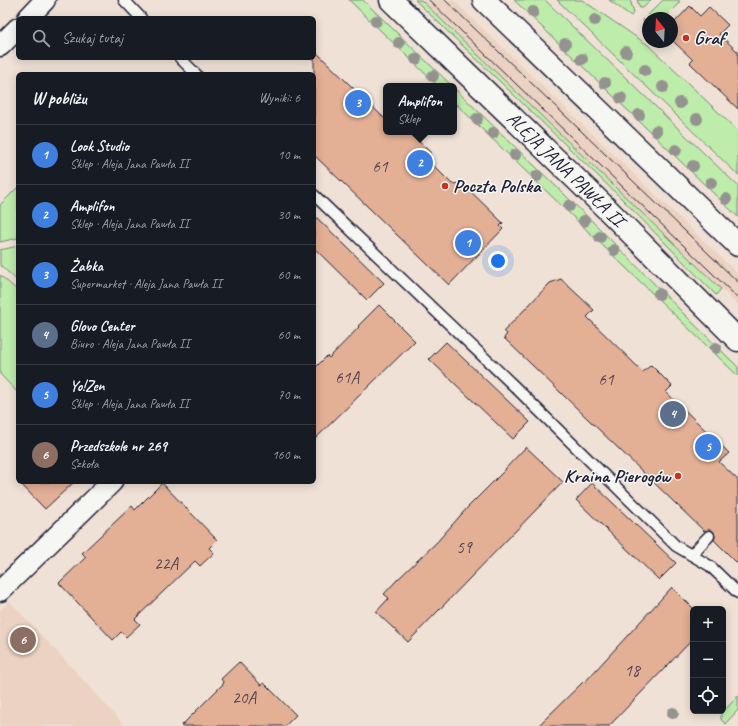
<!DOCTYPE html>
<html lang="pl">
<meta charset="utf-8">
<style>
:root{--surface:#171b24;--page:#20242c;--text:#f1f3f6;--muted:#9ea1a6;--line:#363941;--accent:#c8321e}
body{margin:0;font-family:Caveat,sans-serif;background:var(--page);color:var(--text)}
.controls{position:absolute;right:12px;bottom:12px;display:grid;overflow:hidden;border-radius:6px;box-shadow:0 2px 10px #0003}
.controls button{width:36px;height:36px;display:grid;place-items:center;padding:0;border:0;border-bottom:1px solid var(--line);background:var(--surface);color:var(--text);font:20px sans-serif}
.compass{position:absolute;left:642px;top:12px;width:36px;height:36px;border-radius:50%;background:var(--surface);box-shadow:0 2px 10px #0003;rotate:342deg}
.you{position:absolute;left:498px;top:261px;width:14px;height:14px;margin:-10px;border:3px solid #fff;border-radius:50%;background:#1a73e8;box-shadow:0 0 0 6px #1a73e833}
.badge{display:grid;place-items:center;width:26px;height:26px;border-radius:50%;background:var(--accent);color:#fff;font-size:13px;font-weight:700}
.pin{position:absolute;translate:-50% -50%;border:2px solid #fff;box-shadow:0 1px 4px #0006}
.popup{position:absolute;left:383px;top:83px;width:74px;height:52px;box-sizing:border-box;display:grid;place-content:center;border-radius:6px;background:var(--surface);filter:drop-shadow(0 1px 3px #0005);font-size:13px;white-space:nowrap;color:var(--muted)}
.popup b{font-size:15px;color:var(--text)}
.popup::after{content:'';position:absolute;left:50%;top:100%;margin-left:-8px;border:8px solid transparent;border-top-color:var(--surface)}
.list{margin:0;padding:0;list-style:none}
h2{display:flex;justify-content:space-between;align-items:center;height:52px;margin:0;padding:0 16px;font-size:17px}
h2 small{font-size:13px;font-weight:400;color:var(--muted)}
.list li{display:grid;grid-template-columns:26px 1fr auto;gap:12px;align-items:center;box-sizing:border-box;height:60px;padding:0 16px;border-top:1px solid var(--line)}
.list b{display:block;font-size:15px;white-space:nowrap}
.list p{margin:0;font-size:13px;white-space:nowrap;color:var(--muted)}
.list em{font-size:13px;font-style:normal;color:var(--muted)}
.icon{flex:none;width:22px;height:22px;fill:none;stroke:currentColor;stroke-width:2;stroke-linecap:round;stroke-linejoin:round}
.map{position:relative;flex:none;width:738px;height:726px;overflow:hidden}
.search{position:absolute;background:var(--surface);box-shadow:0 2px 10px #0003;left:16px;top:16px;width:300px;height:44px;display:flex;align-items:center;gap:10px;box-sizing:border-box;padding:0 14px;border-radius:6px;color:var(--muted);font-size:15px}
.panel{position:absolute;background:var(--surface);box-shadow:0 2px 10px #0003;left:16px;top:72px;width:300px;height:412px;border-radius:6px}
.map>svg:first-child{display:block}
.built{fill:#ecd2c2}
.green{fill:#beecab;stroke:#708773}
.building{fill:#e3af95;stroke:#22223b}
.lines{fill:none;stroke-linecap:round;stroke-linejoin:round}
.service-casing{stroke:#22223b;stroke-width:13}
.minor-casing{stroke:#22223b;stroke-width:23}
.secondary-casing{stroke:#22223b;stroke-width:25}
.service{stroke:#f6f6f2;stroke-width:10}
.minor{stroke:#f6f6f2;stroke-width:20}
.secondary{stroke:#f6f6f2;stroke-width:22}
.tram{stroke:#22223b;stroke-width:1}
.tree{fill:#949390}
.poi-dot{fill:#c8321e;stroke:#f6f6f2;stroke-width:1.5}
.labels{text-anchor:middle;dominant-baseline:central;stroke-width:3;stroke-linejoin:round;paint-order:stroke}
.number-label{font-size:17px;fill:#524552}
.poi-label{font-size:19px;font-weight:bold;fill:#22223b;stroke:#f6f6f2;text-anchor:start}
.street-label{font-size:19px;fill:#22223b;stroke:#f6f6f2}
</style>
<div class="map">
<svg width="738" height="726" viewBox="0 0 738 726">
<rect width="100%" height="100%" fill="#f0e1d6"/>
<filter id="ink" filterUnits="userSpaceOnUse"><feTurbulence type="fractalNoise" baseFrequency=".025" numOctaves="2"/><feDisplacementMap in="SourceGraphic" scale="8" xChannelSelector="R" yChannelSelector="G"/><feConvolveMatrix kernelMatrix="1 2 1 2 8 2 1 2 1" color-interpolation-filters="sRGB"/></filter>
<g filter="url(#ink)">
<path class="built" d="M421 0H453L738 274V305Z
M9 601 74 670 125 726H0V610Z"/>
<path class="green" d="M349 0H363L452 86H438Z
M415 0H421L721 289 716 295 621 198Z
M514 0H545L738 186V217Z
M557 0H582L648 45 738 131V175Z
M609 0H630L634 12 631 16Z
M637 0H651L643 8H640Z
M663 0H679V3L664 18H648V26L644 24 643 20Z
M454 88 595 224 691 321 738 367V376L454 102Z
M18 187V238L0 242V205Z
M18 246V281L0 265V250Z
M0 275 18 291V393L0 374Z
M738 696V710L725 724 721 719V714Z"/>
<path class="building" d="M690 6 700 16 709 7 728 25 719 34 738 52V109L690 63 693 60 672 40V25Z
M314 50 386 120V132H409L430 152V162L452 184 462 183 503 223 500 226 503 229 449 285 314 155Z
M314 215 384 283 367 300 314 248Z
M561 279 594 310 587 317 643 372 651 365 672 386 666 392 729 453 719 462 738 480V564L714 540 715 537 714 532 710 530 704 531 504 338 507 334 504 331 550 283Z
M379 305 415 341 314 440V369L327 356 329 358 359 327 358 326Z
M446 342 530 422 513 439 429 359Z
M526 447 563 482 408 642 376 612 389 598 384 594 397 580 437 542 467 508 506 469H505Z
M19 482H74L45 509Z
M162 483 217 540 209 548 214 553 200 566 195 561 135 619 140 624 126 637 121 632 113 640 59 583 86 557 82 553 132 506 135 510Z
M592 483 676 563 659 580 576 500Z
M672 587 693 608V639L609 726H538L583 682 584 683Z
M239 662 261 685 264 683 296 715 285 726H181L224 683 221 679Z"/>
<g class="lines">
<g class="service-casing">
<path id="service" d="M124 0 141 18
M180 58 196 74
M314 195 515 387 676 546 710 566 738 593
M691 555 709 536"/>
</g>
<g class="minor-casing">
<path id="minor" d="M28 18 45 0
M0 46 18 28
M0 591 112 482"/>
</g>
<g class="secondary-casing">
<g id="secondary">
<path id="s1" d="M391 0 608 210 738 340"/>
<path d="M484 0 738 245"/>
</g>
</g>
<use href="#service" class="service"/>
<use href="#minor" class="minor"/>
<use href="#secondary" class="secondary"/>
<path class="tram" d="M429 0 738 298
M445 0 738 282"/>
</g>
<g class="tree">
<circle cx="533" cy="12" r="6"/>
<circle cx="595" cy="20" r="6"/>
<circle cx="376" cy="21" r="6"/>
<circle cx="399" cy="43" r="6"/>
<circle cx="565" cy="44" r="6"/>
<circle cx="626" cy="52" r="6"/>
<circle cx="416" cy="59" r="6"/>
<circle cx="582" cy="59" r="6"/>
<circle cx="645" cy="70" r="6"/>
<circle cx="433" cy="76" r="6"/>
<circle cx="605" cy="83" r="6"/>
<circle cx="663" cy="87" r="6"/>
<circle cx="621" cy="98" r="6"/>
<circle cx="680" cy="103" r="6"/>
<circle cx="639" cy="115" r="6"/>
<circle cx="477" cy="119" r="6"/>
<circle cx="697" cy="119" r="6"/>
<circle cx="656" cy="131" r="6"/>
<circle cx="493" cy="133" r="6"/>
<circle cx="676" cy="150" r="6"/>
<circle cx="515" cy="155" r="6"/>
<circle cx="693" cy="166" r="6"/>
<circle cx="537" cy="176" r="6"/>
<circle cx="711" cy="183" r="6"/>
<circle cx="726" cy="199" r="6"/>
<circle cx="569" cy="206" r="6"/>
<circle cx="584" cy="221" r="6"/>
<circle cx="600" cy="237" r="6"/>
<circle cx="614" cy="250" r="6"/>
<circle cx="659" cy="294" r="6"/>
<circle cx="716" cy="348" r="6"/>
<circle cx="673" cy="713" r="6"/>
</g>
</g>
<g class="poi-dot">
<circle cx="686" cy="38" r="4"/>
<circle cx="445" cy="186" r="4"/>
<circle cx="678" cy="476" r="4"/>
</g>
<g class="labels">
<g class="number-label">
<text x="380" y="166">61</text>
<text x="347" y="377">61A</text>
<text x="606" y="379">61</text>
<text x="464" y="547">59</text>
<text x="166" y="563">22A</text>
<text x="632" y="670">18</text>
<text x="244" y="697">20A</text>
</g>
<g class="poi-label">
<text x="694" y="38">Graf</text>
<text x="453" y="186">Poczta Polska</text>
<text x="670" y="476" text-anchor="end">Kraina Pierogów</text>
</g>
<g class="street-label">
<text stroke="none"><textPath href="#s1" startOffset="243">ALEJA JANA PAWŁA II</textPath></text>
</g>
</g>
</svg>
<div class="controls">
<button>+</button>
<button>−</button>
<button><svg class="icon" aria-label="locate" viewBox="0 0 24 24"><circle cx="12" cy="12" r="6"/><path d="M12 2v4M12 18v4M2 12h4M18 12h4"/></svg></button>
</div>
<svg class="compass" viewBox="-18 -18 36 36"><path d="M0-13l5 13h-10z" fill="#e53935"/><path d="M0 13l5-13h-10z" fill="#9ea1a6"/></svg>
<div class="you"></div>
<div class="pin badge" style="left:468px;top:243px;background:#3f7fe0">1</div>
<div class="pin badge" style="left:420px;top:163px;background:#3f7fe0">2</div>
<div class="popup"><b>Amplifon</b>Sklep</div>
<div class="pin badge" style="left:358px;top:103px;background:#3f7fe0">3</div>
<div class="pin badge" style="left:673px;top:414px;background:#5c6f8a">4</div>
<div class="pin badge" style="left:708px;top:447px;background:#3f7fe0">5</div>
<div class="pin badge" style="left:23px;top:640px;background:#8d6e63">6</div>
<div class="search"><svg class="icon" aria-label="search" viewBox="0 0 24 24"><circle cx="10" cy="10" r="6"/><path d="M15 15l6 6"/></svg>Szukaj tutaj</div>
<section class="panel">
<h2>W pobliżu<small>Wyniki: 6</small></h2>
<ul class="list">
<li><span class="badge" style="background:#3f7fe0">1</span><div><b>Look Studio</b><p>Sklep · Aleja Jana Pawła II</p></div><em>10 m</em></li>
<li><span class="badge" style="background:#3f7fe0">2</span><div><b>Amplifon</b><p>Sklep · Aleja Jana Pawła II</p></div><em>30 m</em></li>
<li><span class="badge" style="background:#3f7fe0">3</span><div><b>Żabka</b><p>Supermarket · Aleja Jana Pawła II</p></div><em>60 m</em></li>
<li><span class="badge" style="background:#5c6f8a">4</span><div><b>Glovo Center</b><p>Biuro · Aleja Jana Pawła II</p></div><em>60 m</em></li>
<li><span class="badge" style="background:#3f7fe0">5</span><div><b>Yo!Zen</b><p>Sklep · Aleja Jana Pawła II</p></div><em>70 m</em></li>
<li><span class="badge" style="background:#8d6e63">6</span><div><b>Przedszkole nr 269</b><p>Szkoła</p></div><em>160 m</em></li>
</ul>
</section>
</div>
